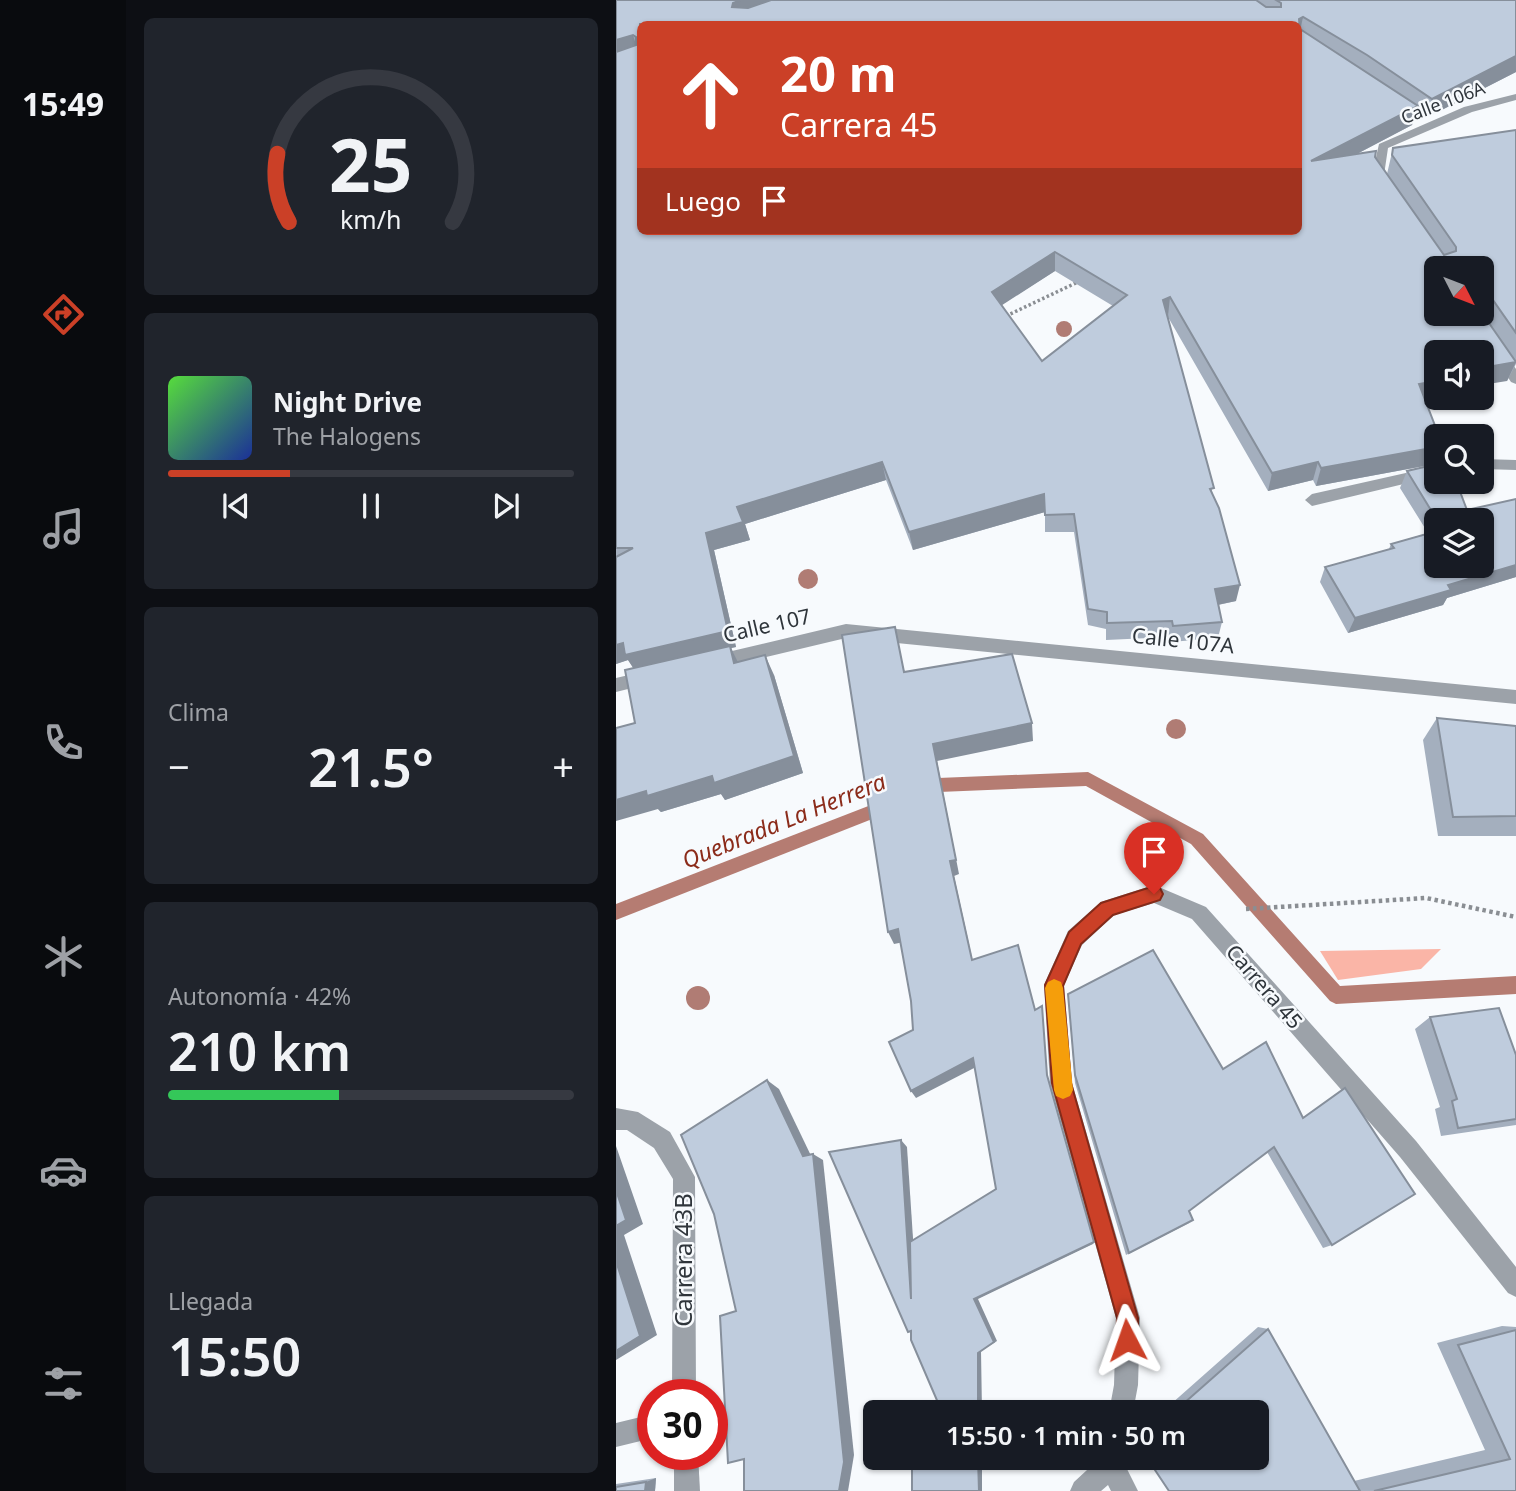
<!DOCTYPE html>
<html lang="es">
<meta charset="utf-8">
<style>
:root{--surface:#171b24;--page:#20242c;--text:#f1f3f6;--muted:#9ea1a6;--line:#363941;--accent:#cb4027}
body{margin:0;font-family:"Noto Sans",sans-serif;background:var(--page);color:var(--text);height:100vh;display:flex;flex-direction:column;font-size:26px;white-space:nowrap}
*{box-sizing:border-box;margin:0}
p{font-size:23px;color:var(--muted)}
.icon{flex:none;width:38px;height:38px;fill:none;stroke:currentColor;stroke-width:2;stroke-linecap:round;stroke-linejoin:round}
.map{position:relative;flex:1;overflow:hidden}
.side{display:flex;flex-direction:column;gap:18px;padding:18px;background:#0d0f14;width:490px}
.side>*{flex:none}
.banner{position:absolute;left:21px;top:21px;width:665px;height:214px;border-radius:10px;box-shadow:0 2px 5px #0004;background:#cb4027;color:#fff;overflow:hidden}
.needle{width:46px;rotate:132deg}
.controls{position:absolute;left:808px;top:256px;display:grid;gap:14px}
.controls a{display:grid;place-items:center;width:70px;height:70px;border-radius:10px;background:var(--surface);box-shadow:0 2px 5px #0004;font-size:35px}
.speed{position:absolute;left:21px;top:1379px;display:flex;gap:14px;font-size:35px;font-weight:700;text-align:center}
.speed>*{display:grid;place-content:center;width:91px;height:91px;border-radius:50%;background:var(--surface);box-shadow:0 2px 5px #0004;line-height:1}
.speed .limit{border:10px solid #d22;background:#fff;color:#111}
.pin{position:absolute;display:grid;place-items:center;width:60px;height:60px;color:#fff;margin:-72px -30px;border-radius:50% 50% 50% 0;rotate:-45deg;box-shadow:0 0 7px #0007}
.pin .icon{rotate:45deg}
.me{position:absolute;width:77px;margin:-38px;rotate:356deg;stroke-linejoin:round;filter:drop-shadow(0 0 5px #0008)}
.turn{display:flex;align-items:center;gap:24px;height:147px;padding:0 28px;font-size:32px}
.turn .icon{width:91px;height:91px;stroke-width:2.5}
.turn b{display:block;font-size:49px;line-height:60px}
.then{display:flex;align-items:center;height:66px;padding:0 28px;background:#0003;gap:14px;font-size:26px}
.big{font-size:52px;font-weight:600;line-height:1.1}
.side .tile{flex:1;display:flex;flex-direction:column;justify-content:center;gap:10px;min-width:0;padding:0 24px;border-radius:10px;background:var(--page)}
.side .dial{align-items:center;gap:0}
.dial svg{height:182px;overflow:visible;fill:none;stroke:var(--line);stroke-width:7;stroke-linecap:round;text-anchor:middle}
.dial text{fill:var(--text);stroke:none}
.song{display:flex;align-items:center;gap:21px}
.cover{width:84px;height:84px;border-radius:10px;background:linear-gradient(135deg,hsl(110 70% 55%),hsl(230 70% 35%))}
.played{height:7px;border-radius:4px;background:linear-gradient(90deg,var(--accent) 30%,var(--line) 30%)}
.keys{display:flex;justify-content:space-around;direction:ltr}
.heat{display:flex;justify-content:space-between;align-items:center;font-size:38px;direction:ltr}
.charge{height:10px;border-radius:5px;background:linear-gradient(90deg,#34c759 42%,var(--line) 0)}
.trip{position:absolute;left:247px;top:1400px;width:406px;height:70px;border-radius:10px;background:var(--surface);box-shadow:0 2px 5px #0004;font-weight:600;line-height:70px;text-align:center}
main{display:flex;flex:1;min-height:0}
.tabs{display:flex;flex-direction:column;width:126px;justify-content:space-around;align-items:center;background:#090b0e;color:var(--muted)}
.tabs .icon{width:49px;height:49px}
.tabs .on{color:var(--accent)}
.tabs b{font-size:32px;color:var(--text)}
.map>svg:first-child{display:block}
</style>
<main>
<nav class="tabs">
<b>15:49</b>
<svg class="icon on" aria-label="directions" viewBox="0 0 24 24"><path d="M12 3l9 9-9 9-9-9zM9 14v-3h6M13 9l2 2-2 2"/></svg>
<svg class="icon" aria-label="music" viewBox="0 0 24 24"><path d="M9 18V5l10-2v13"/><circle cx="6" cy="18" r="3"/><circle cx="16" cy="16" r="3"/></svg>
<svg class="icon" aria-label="phone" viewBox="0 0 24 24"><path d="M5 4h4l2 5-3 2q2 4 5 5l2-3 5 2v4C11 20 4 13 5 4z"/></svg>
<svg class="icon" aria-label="climate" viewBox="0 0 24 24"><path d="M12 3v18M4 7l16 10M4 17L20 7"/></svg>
<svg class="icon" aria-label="car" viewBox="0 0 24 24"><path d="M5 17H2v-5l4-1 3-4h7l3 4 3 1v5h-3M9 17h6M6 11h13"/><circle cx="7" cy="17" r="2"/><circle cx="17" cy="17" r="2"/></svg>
<svg class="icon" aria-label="filters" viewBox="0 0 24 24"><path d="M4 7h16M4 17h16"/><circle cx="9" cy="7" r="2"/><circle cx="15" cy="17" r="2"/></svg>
</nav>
<section class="side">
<div class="tile dial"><svg viewBox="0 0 100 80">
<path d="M14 69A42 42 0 1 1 86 69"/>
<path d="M14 69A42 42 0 0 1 9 39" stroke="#cb4027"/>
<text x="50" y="56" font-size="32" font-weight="700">25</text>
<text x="50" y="72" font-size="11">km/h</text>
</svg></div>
<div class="tile">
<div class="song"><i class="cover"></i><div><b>Night Drive</b><p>The Halogens</p></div></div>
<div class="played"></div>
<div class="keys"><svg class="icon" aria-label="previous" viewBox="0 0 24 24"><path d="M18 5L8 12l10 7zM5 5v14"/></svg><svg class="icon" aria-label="pause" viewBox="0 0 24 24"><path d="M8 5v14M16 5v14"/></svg><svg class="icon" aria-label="next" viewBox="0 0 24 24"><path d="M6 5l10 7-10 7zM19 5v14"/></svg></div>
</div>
<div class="tile"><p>Clima</p>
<div class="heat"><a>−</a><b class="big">21.5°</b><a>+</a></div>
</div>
<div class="tile"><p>Autonomía · 42%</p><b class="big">210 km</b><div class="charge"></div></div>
<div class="tile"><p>Llegada</p><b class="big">15:50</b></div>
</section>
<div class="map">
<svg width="900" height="1491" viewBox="0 0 900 1491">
<rect width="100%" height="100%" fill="#f7fafd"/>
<!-- forest -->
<polygon fill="#fab5a7" points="825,949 805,969 722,980 704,951"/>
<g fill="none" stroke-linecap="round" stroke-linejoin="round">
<!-- stream -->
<g fill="#b57c72" fill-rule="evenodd">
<polygon points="472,772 587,834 724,986 900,976 900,994 720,1004 714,1001 575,844 470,786 323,792 307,798 301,796 299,791 301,786 322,778"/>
<polygon points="273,798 279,800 281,805 279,810 0,920 0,904"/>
</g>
<!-- path-far1 -->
<polyline stroke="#8a8e93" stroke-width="3.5" stroke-dasharray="2.5 2.5" stroke-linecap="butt" points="390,316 464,281"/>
<!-- path -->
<polyline stroke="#8a8e93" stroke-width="4.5" stroke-dasharray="3.5 3.5" stroke-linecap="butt" points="630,909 810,898 900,917"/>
<!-- minor -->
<g fill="#9ca2a9" fill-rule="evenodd">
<polygon points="900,94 900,100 856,112 772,148 768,175 774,184 772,186 764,186 756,175 763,144 848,107"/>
<polygon points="849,313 862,313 900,369 900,384 895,382"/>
<polygon points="866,459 900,460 900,470 866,469"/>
<polygon points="821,466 821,476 696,506 689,500 696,494"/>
<polygon points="230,624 900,690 900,704 230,638 99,669 93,667 91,662 93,657 99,655"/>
<polygon points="34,670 40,672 42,677 40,682 0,692 0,678"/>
<polygon points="538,885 590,907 800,1141 900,1267 900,1297 892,1293 784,1157 576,919 538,903 498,915 466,945 448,985 456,1083 524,1318 522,1385 517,1412 493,1412 498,1385 500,1318 434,1083 428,985 452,931 485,902"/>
<polygon points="0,1108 22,1112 54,1132 79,1177 80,1395 56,1395 57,1179 38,1148 11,1130 0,1130"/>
<polygon points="37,1414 37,1438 0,1447 0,1423"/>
<polygon points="58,1454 82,1454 84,1491 58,1491"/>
<polygon points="484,1458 508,1458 508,1463 522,1491 495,1491 492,1485 485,1491 454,1491 458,1482"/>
</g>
</g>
<!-- trees -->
<g fill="#b07c74">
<circle cx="448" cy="329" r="8"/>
<circle cx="192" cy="579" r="10"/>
<circle cx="560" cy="729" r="10"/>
<circle cx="82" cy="998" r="12"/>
</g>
<!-- wall -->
<g fill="#a4afbe" fill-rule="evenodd">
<path d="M0,0h900v72l-90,46 -10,-7 -4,14 -55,29 18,3 12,17 6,-26 123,-18v234l-9,17 -70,-29v41l-2,6 -10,1 10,64 -119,22 -3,-6 -45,11 -100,-174 45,178 23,106 -18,4 4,17 -4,16 -47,4 -1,-5 -64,3v-11l-18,-4 -14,-93h-29v-20l-132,38 -27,-70 -141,44 5,16 -36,10 22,97 -5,1 7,14 36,13 29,98 -78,27 -4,-6 -60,18 -3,-3 -23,-86 -1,-55 -6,-8 -12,4zM866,268v45h-45zM439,271l58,35 -71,55 -41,-56z"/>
<path d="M791,471l60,39 49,-11v78l-69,21 -4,7 -95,28 -28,-51 5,-15 64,-18 2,-5 37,-11 -28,-45zM821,520l45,45h-45z"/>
<polygon points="821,718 900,726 900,836 822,836 807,740"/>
<polygon points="452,994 607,1069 650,1042 716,1245 707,1248 651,1152 573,1211 573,1223 510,1255 459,1083"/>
<polygon points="814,1017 900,1055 900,1125 825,1136 819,1109 824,1107 799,1029"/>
<polygon points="886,1326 900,1327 900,1491 553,1491 640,1412 546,1412 642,1327 652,1329 738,1481 869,1450 821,1343"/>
<polygon points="40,1478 39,1491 0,1491 0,1484"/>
</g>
<!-- shaded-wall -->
<g fill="#868f9b">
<polygon points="125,0 182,0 122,22 116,7 117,3"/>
<polygon points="687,17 683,36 683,19"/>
<polygon points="17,35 23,54 0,61 0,40"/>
<polygon points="900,56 900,72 810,118 816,99"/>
<polygon points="802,106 796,125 691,180 695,161"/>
<polygon points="439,252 439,271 377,311 376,292"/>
<polygon points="554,297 552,316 547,300"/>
<polygon points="900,362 891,381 866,385 866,368"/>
<polygon points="821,381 821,393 819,399 796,402 803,384"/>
<polygon points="821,447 821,460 819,464 700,486 705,468"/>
<polygon points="266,462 270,480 129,524 134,540 98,550 120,647 115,648 124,666 19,671 12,660 0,664 0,645 7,643 90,533 121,507"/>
<polygon points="702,462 697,480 652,491 656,473"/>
<polygon points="428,494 429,512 297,550 293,532"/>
<polygon points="900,565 900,577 831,598 827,605 732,633 739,618 832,585"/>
<polygon points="624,585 620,601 596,606 599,589"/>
<polygon points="149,655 158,675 187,773 109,800 105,794 45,812 42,809 0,821 0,800 30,791"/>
<polygon points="416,723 417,741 321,761 343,874 338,876 359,971 334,861 317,744"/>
<polygon points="282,929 288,942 278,944 272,932"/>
<polygon points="357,1058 360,1067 300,1098 295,1091"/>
<polygon points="151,1080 163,1089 198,1162 187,1156"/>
<polygon points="285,1140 291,1147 301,1299 295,1299"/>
<polygon points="0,1146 27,1224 8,1235 41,1335 0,1360"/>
<polygon points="197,1154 207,1160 238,1455 232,1491 223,1491"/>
<polygon points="478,1242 477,1244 362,1299 381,1341 365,1351 366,1412 362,1412 362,1353 358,1299"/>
<polygon points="362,1458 366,1458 366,1491 363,1491"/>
<polygon points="40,1478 39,1491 29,1491 30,1482"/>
</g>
<!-- building -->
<g fill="#bfccdd" stroke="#868f9b" stroke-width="2" fill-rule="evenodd">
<path d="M0,0h125l-8,3 -1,4 16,1 23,-8h485l10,7h15v-4l-5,-3h240v56l-84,43 -65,-44 -64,-38 -4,2 1,10 118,77 -107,55 65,-10 -1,6 69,98 12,-4v-4l-64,-92 1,-7 123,-18v203l-28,-40 -6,-1v-24h-45v45h45l34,49 -34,6v-16h-45v29l-18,3 20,52h-2v11l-116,21 -3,-6 -46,11 -102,-176 -7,3 51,188 -4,1 9,19 21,77 -25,4 7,33 -49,4 -1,-5 -65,2v-11l-19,-3 -14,-95 -29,1 -1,-21 -135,38 -27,-70 -145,45 6,15 -37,11 22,98 -103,24 -2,-12 -7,2v-88l17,-9h-17v-496l20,-7v-8l-3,-2 -17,5zM24,24h658v207h-658zM439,252l72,43 -85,66 -50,-69z"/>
<polygon points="821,464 821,481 840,481 851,510 900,499 900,565 832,585 835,590 739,618 709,567 778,548 775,544 821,531 821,565 866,565 866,520 821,520 791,471"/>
<polygon points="279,627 288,672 396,654 416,723 317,744 340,860 334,861 356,960 402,945 419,1010 426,1006 431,1075 478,1242 358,1299 378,1342 362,1353 362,1412 326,1412 295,1340 295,1331 292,1332 213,1152 285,1140 295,1299 294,1242 380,1189 357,1058 295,1091 273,1042 297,1030 295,1001 282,929 272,932 226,635"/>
<polygon points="114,646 118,663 149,655 178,756 98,783 96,776 31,796 30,791 0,800 0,728 19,723 9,670"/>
<polygon points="821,718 900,726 900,816 837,817"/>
<polygon points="537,950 607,1069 650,1042 687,1118 729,1088 799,1194 716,1245 658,1147 573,1211 577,1220 513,1253 459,1075 452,994"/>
<polygon points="883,1008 900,1055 900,1119 842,1128 836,1101 841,1099 814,1017"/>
<polygon points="151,1080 187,1156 197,1154 228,1462 223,1491 128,1491 128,1459 112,1463 104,1316 120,1311 98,1214 65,1135"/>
<polygon points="0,1190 10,1220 0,1226"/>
<polygon points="0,1261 24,1336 0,1351"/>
<polygon points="652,1329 744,1491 553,1491 531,1458 640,1458 640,1412 558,1412"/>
<polygon points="900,1330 900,1491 758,1491 894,1459 842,1345"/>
<polygon points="296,1458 362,1458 363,1491 296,1491"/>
<polygon points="30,1482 29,1491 0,1491 0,1487"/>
</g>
<!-- route -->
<polygon fill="#cb4027" stroke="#842a19" stroke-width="2" points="538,886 544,888 547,894 544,900 497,915 465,944 447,986 455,1083 522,1318 522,1340 519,1348 511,1351 503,1348 500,1340 501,1318 436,1083 429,985 453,932 485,903"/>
<!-- slow -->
<polygon fill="#f59e0b" points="438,979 445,982 447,988 457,1090 454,1096 447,1099 440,1096 438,1090 429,988 432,982"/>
<g text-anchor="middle" stroke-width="5" stroke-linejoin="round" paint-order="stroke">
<!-- far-street labels -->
<g font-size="18" fill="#2f353b" stroke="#f7fafd">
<text transform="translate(827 103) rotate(-21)" y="6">Calle 106A</text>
</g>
<!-- street labels -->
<g font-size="21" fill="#2f353b" stroke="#f7fafd">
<text transform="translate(151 626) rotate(-13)" y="7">Calle 107</text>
<text transform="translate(567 641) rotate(6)" y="7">Calle 107A</text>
<text transform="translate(648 987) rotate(49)" y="7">Carrera 45</text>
</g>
<!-- water labels -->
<g font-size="23" font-style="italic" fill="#8b2b1a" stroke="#f7fafd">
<text transform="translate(168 821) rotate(-22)" y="8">Quebrada La Herrera</text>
</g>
<!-- near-street labels -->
<g font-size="24" fill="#2f353b" stroke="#f7fafd">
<text transform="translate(68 1260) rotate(-90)" y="8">Carrera 43B</text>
</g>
</g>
</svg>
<div class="controls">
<a><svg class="needle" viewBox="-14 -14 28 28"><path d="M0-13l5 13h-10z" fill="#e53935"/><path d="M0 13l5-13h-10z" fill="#9ea1a6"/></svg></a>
<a><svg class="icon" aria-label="sound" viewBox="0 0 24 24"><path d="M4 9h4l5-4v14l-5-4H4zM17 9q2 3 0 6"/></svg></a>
<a><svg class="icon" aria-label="search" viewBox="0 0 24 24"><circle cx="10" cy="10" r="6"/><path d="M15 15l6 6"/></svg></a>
<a><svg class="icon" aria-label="layers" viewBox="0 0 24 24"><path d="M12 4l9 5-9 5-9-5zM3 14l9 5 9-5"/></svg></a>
</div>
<div class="speed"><div class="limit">30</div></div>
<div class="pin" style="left:538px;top:894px;background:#d93025"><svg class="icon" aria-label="arrive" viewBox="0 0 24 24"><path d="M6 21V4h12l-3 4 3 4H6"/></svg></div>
<svg class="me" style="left:511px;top:1340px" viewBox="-20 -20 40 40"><path d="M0-17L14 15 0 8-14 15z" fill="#cb4027" stroke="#fff" stroke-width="4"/></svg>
<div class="trip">15:50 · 1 min · 50 m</div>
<div class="banner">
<div class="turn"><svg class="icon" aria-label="ahead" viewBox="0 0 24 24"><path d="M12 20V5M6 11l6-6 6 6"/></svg><div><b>20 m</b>Carrera 45</div></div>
<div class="then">Luego<svg class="icon" aria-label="arrive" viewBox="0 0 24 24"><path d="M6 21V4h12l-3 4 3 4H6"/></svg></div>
</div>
</div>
</main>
